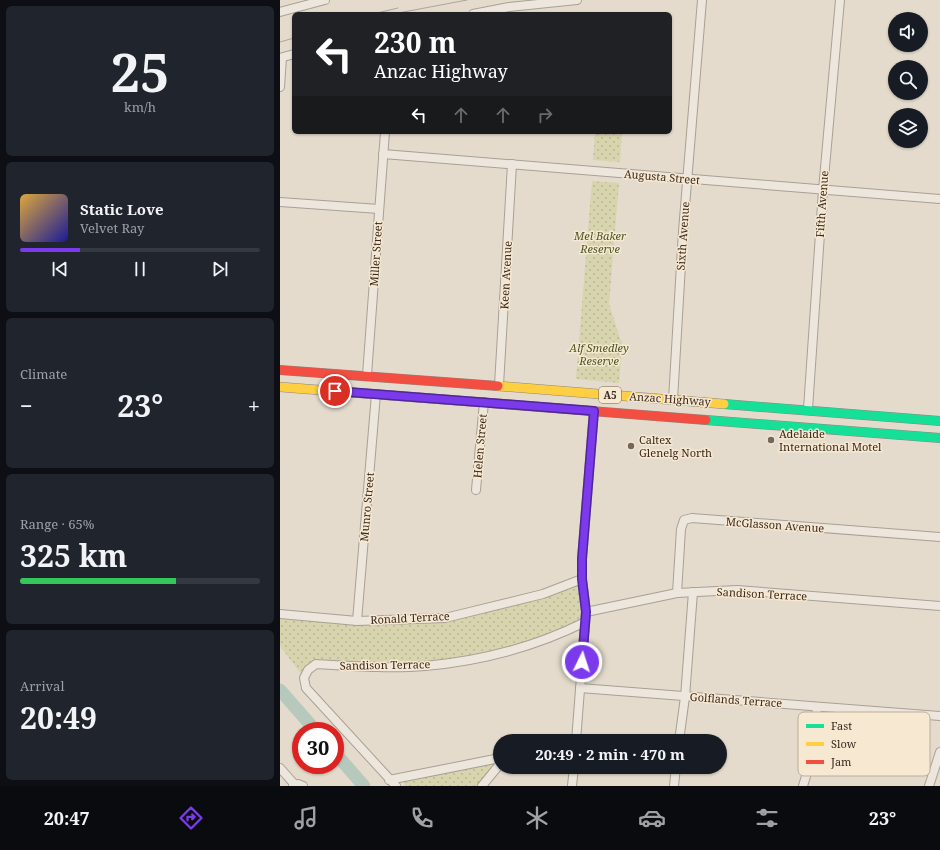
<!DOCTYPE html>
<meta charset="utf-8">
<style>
:root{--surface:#171b24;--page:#20242c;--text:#f1f3f6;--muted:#9ea1a6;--line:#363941;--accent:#7c3aed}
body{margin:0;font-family:"Noto Serif",serif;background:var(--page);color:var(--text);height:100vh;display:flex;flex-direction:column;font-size:15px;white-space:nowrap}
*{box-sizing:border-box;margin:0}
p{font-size:13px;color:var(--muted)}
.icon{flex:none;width:22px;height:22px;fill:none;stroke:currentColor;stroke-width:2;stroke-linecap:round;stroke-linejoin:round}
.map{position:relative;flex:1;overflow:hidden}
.drawer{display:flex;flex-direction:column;gap:6px;padding:6px;background:#0d0f14;width:280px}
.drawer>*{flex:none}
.banner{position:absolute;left:12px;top:12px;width:380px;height:122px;border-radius:6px;box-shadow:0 1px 3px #0004;background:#202124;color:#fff;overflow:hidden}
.controls{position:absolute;left:608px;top:12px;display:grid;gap:8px}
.controls a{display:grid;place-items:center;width:40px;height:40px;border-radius:50%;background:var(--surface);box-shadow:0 1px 3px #0004;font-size:20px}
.speed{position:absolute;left:12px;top:722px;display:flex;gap:8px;font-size:20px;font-weight:700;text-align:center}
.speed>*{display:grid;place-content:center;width:52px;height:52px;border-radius:50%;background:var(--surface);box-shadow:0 1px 3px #0004;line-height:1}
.speed .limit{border:6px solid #d22;background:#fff;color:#111}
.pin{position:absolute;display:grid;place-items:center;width:34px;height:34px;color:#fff;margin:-17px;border:2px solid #fff;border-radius:50%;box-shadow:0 1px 4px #0007}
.me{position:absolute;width:44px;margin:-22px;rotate:4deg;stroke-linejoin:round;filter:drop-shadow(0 0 3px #0008)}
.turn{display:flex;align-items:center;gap:14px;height:84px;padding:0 16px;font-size:18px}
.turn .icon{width:52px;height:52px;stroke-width:2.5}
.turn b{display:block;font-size:28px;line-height:34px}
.lanes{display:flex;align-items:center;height:38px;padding:0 16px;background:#0003;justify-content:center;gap:20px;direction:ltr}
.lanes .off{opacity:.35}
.big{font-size:30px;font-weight:700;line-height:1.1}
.drawer .widget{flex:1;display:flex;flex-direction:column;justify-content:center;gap:6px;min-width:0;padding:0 14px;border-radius:6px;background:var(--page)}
.drawer .dial{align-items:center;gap:0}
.dial b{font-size:52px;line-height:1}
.song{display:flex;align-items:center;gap:12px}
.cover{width:48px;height:48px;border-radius:6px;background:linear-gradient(135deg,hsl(40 70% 55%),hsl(240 70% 35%))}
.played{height:4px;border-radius:2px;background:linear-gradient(90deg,var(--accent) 25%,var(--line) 25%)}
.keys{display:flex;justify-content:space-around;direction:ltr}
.heat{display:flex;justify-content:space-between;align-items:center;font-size:22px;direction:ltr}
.charge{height:6px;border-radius:3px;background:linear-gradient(90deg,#34c759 65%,var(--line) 0)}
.trip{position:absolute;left:213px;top:734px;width:234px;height:40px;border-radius:20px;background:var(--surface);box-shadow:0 1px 3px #0004;font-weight:700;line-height:40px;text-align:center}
.tab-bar{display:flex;height:64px;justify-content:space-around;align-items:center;background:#090b0e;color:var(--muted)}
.tab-bar .icon{width:28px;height:28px}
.tab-bar .on{color:var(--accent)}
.tab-bar b{font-size:18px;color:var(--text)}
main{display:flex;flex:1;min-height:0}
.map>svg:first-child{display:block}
</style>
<main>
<section class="drawer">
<div class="widget dial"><b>25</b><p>km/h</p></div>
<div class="widget">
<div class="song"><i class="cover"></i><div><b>Static Love</b><p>Velvet Ray</p></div></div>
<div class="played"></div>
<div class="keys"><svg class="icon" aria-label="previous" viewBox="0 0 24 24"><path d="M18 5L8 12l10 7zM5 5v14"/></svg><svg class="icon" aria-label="pause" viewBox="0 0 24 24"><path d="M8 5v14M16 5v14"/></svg><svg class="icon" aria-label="next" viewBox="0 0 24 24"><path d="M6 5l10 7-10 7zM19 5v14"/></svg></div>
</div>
<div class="widget"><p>Climate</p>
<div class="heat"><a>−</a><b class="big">23°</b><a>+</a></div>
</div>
<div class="widget"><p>Range · 65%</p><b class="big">325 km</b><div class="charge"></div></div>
<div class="widget"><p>Arrival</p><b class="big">20:49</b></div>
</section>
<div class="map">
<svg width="660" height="786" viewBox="0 0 660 786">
<defs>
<pattern id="park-dots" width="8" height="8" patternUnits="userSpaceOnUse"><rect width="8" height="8" fill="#d7d4ae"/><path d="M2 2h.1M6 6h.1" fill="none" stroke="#b9b695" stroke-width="1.8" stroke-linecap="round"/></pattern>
</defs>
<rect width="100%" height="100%" fill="#e4dbcc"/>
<!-- park -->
<g fill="url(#park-dots)">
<polygon points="315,132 342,132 340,162 313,160"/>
<polygon points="312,181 339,183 329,304 342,344 339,383 296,379"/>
<polygon points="302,579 305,622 221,654 145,666 36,664 24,678 0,646 0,614 77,621 165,618"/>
<polygon points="213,764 214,768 198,786 125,786 124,783 125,780"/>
</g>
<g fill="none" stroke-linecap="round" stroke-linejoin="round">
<!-- river -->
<g stroke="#b7c9bd" stroke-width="13">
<polyline points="0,690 36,731"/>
<polyline points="55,753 84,786"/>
</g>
<!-- street casing -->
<g stroke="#a9a095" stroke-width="10">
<g id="street">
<polyline points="0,12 45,0"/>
<polyline points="193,14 229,7 297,0"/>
<polyline points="0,58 14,54"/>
<polyline points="0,87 2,58"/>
<polyline points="103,154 660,199"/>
<polyline points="0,202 99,209"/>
<polyline points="87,375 105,132"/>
<polyline points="219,385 232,164"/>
<polyline points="393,400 403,231 422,0"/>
<polyline points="528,409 543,190 560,0"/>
<polyline points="196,490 204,402"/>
<polyline points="397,593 401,529 404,520 412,518 660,537"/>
<polyline points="306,612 397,593 457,590 660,606"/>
<polyline points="0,614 77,621 165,618 263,594 302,579"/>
<polyline points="77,621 96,394"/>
<polyline points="300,688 660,716"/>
<polyline points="296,741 306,612 302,579 302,559 314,411"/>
<polyline points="399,741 405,697 413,592"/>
<polyline points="0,768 15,785"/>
<polyline points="109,780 220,758"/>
<polyline points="13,786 18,784 23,786"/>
<path d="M116,786l-90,-98 -2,-10 4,-8 8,-6c35,2 74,5 109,2 56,-5 110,-19 160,-44"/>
<polyline points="202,786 220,764"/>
<polyline points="292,786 294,767"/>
<polyline points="394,786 396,767"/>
<polyline points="523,786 532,757 537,707"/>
<polyline points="649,786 660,752"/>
</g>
</g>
<!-- fast casing -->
<g stroke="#8f867c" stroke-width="10">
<g id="fast">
<polyline points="444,404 660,421"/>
<polyline points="426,420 660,438"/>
</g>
</g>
<!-- slow casing -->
<g stroke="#8f867c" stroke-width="10">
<g id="slow">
<polyline points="218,386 444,404"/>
<polyline points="0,387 197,402"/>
</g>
</g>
<!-- jam casing -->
<g stroke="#8f867c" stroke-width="10">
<g id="jam">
<polyline points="0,370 218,386"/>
<polyline points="197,402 426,420"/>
</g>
</g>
<!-- street -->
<use href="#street" stroke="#ece6dd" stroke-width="8"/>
<!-- fast -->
<use href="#fast" stroke="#16e098" stroke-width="9"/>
<!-- slow -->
<use href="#slow" stroke="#ffcf43" stroke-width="9"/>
<!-- jam -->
<use href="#jam" stroke="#f24e42" stroke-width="9"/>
<!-- tram -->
<g stroke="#aca59e" stroke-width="1">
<polyline points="93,14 118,8"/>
<polyline points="113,14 187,0"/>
<polyline points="0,42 14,38"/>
</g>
</g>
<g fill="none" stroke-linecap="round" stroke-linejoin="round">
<!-- route casing -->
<g stroke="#51269a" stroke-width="10">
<polyline id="route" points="55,391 314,411 302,559 302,579 306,612 302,662"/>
</g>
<!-- route -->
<use href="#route" stroke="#7c3aed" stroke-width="7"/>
</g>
<!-- markers -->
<g fill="#75675a" stroke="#f6e8d1" stroke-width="1.5">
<circle cx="491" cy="440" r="4"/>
<circle cx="351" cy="446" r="4"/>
</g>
<g text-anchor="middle" stroke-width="3" stroke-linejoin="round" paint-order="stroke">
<!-- shield labels -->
<rect fill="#f6e8d1" stroke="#726253" stroke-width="1" x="319" y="387" width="22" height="16" rx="3"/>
<g font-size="10" font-weight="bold" fill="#39281d">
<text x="330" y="399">A5</text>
</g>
<!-- street labels -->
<g font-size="11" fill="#39281d" stroke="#f6e8d1">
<text transform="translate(382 177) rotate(5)" y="4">Augusta Street</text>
<text transform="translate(542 204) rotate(-86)" y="4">Fifth Avenue</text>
<text transform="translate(403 236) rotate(-86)" y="4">Sixth Avenue</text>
<text transform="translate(96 254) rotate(-86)" y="4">Miller Street</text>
<text transform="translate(226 275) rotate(-87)" y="4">Keen Avenue</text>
<text transform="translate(390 399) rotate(4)" y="4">Anzac Highway</text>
<text transform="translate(200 446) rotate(-85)" y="4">Helen Street</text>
<text transform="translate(87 507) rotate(-85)" y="4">Munro Street</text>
<text transform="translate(495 525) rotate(4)" y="4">McGlasson Avenue</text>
<text transform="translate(482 594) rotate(3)" y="4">Sandison Terrace</text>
<text transform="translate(130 618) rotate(-3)" y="4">Ronald Terrace</text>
<text transform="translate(105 665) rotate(-1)" y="4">Sandison Terrace</text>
<text transform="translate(456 700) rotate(4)" y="4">Golflands Terrace</text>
</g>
<!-- park labels -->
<g font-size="11" font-style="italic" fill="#4d5623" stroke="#f6e8d1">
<text x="320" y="240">Mel Baker<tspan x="320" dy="13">Reserve</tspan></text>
<text x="319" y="352">Alf Smedley<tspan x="319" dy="13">Reserve</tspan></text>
</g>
<!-- poi labels -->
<g font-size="11" fill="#39281d" stroke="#f6e8d1" text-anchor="start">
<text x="499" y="438">Adelaide<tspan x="499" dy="13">International Motel</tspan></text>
<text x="359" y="444">Caltex<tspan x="359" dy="13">Glenelg North</tspan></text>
</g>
</g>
<!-- legend -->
<rect x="518" y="712" width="132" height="64" rx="6" fill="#f6e8d1" stroke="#bdae9b" stroke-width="1"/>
<rect x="526" y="724" width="18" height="4" fill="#16e098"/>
<rect x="526" y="742" width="18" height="4" fill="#ffcf43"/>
<rect x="526" y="760" width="18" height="4" fill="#f24e42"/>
<g font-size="11" fill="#39281d">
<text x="551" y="730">Fast</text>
<text x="551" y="748">Slow</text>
<text x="551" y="766">Jam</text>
</g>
</svg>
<div class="controls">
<a><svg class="icon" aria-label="sound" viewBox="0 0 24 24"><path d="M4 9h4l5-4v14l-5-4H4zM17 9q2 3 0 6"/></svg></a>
<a><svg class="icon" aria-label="search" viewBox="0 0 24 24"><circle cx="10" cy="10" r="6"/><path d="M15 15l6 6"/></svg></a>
<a><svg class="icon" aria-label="layers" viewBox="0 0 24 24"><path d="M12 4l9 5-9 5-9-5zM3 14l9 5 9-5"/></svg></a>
</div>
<div class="speed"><div class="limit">30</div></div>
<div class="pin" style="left:55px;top:391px;background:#d93025"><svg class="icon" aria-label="arrive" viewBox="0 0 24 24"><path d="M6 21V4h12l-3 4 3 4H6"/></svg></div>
<svg class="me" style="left:302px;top:662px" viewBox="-20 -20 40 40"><circle r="17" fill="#7c3aed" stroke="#fff" stroke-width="3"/><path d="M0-11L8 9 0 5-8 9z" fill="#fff"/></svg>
<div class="trip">20:49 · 2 min · 470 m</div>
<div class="banner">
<div class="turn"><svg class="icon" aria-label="left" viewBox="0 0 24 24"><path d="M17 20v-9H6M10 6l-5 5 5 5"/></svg><div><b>230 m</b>Anzac Highway</div></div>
<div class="lanes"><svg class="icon" aria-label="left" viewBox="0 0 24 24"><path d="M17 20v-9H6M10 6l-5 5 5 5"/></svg><svg class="icon off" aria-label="ahead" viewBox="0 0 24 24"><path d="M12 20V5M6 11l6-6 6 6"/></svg><svg class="icon off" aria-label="ahead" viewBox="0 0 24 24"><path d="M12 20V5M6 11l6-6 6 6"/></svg><svg class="icon off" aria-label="right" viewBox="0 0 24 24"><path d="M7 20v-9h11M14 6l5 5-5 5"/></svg></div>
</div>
</div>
</main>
<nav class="tab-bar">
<b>20:47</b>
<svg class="icon on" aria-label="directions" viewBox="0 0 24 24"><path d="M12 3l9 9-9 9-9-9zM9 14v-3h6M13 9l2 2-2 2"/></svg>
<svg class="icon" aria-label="music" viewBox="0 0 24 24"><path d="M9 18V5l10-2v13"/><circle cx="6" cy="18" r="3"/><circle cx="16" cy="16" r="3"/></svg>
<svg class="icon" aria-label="phone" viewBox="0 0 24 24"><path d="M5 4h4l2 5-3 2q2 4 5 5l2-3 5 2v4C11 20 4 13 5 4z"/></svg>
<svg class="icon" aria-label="climate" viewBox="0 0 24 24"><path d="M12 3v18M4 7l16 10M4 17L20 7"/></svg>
<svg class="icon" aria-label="car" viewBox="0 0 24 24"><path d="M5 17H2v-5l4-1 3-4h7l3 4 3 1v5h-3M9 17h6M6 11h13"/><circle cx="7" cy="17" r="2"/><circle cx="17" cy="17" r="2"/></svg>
<svg class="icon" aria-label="filters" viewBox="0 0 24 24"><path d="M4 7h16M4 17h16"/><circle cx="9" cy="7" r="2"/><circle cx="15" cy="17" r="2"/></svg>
<b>23°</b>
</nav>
